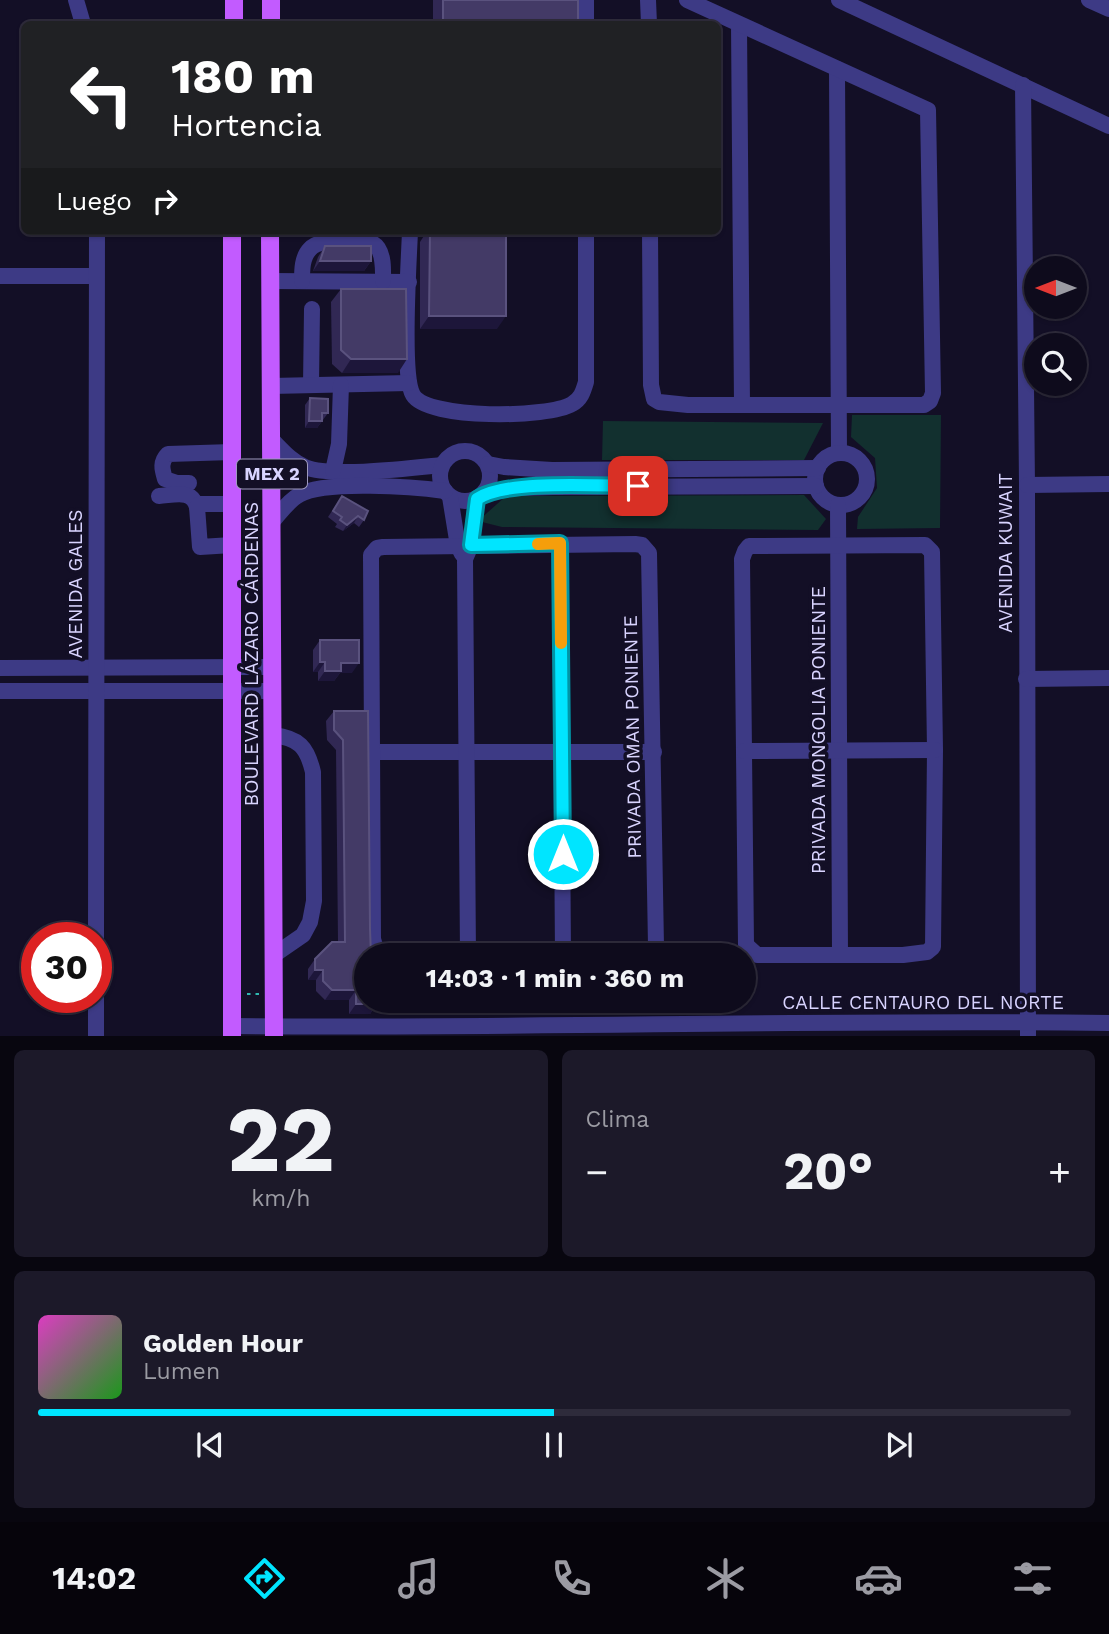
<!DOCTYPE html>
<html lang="es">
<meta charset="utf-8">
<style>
:root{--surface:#0e0b1c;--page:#1c1929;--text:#f1f3f6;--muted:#9b9ba3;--line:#2e2b3b;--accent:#00e5ff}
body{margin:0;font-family:"Work Sans",sans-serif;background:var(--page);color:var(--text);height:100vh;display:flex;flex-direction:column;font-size:26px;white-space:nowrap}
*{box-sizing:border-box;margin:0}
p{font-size:23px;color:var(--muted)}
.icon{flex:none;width:38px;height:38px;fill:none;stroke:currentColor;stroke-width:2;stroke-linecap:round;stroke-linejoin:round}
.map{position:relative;height:1036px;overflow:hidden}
.details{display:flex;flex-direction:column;gap:14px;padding:14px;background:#08060f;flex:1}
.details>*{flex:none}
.hud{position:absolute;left:21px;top:21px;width:700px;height:214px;border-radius:10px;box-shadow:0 2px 5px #0004,0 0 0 2px var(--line);background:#202124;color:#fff;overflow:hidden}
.needle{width:46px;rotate:270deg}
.buttons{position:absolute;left:1024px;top:256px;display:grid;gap:14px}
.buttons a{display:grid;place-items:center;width:63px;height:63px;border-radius:50%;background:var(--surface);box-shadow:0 2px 5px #0004,0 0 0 2px var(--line);font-size:35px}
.speed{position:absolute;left:21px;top:922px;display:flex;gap:14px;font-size:35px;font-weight:700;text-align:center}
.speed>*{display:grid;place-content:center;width:91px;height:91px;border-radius:50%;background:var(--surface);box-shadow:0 2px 5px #0004,0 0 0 2px var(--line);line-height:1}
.speed .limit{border:10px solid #d22;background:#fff;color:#111}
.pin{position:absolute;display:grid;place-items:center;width:60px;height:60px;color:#fff;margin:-30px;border-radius:14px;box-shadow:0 4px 10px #0006}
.me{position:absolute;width:77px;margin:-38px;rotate:0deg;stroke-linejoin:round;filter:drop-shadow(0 0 5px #0008)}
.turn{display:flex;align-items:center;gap:24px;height:147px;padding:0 35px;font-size:32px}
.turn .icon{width:91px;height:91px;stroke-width:2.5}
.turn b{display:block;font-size:49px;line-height:60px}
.then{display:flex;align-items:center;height:66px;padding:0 35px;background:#0003;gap:14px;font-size:26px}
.big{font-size:52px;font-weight:700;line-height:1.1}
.details .card{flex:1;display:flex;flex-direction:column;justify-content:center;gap:10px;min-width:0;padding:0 24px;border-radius:10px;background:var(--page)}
.details .dial{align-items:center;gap:0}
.dial b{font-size:91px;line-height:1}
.song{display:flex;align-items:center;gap:21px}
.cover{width:84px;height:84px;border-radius:10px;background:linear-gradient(135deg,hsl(310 70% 55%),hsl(120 70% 35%))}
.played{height:7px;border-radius:4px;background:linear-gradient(90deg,var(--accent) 50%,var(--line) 50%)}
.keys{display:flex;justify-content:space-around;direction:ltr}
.heat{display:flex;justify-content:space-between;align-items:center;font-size:38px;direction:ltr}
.details .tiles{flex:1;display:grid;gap:14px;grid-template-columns:1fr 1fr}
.card:last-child{grid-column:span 2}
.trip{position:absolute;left:354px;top:943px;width:402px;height:70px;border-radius:35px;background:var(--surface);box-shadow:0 2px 5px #0004,0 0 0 2px var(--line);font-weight:700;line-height:70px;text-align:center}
.menu{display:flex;height:112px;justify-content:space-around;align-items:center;background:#06040b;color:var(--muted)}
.menu .icon{width:49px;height:49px}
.menu .on{color:var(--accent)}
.menu b{font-size:32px;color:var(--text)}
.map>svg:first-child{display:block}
</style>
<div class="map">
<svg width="1109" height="1036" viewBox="0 0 1109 1036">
<rect width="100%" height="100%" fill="#130f26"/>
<!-- green -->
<g fill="#12302f">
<polygon points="852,415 941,415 940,528 857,529 858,517 877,488 875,458 851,437"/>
<polygon points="603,421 823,423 804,460 602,460"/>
<polygon points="804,495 826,519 818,530 502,527 478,521 506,496"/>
</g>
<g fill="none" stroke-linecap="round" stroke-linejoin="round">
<!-- path -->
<polyline stroke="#2fb8b0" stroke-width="2" stroke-dasharray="3.5 5" stroke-linecap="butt" points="247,994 259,994"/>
<!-- minor -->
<g stroke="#3d3a85" stroke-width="16">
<polyline points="76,0 83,24"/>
<polyline points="648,0 649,24"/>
<polyline points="839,0 1109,126"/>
<polyline points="1089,0 1109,9"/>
<polyline points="586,24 586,0"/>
<polyline points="739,25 742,405"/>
<polyline points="837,69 839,453"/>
<polyline points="1023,85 1027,485 1028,1036"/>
<path d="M410,231c-1,30 -9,144 3,164 15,25 136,23 159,9 9,-5 11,-12 14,-22v-151"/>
<polyline points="650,231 651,385 654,399 659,402 688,405 924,405 930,401 933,393 928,110 687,0"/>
<polyline points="0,276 96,276"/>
<polyline points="271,281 409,282"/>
<path d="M302,281c0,-11 0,-24 8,-32 11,-12 59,-15 68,-1 6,9 5,23 5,33"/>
<polyline points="311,385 312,309"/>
<polyline points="271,386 409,383"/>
<path d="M272,440c10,10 20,22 33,27 26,11 107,1 137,-2"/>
<circle cx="465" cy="476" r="25"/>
<circle cx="841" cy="479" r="26"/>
<polyline points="488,464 504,467 552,470 818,468"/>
<polyline points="333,471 339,444 341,385"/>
<path d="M189,483h-12l-12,-4c-3,-10 -5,-17 3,-25l64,-2"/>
<polyline points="1027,485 1109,484"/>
<polyline points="483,494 514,488 553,487 816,486"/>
<path d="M159,496c16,-1 33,-7 38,11"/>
<polyline points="450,497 458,546 462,554"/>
<polyline points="232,504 200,504 197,507 200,547 232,545"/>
<polyline points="838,505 840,955"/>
<path d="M272,522c8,-9 16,-21 27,-27 25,-15 116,-8 146,-4"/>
<polyline points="560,543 563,956"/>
<polygon points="925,545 932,552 935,750 933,947 927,952 903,955 757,955 746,945 742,559 745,551 749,546"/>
<polyline points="0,668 273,667"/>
<polyline points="1026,679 1109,678"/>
<polyline points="0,691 272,691"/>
<path d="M273,735c26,3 34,12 40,37l1,129 -4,21 -7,13 -29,20"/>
<polyline points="744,751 935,750"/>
<polyline points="371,752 654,752"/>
<polyline points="96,938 97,231"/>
<polyline points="378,956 373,939 371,555 377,548 383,547 635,544 642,545 649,553 656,946 654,950 636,956"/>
<polyline points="468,956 465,559 471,545 476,499"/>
<polyline points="96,998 96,1036"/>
<path d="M233,1026c292,3 584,-7 876,-3"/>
</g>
<!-- major -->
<g stroke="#c25bff" stroke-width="18">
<polyline points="271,0 271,24"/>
<polyline points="234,24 234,0"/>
<polyline points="232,231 232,1036"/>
<polyline points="270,231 274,1036"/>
</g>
</g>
<!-- wall -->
<g fill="#312854">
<rect x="433" y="0" width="145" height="24"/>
<polygon points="427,231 506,231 497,329 420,329 420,242"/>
<polygon points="325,246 371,261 364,271 313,271 318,257"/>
<polygon points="341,289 398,373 342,373 332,364 331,302"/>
<polygon points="310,398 328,413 317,428 305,428 305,405"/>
<polygon points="342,496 364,520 359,527 354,523 343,531 335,527 337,524 328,517"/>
<polygon points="320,640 352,673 340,673 334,681 318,681 318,672 313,672 313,650"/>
<polygon points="334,711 368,711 366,956 377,1004 370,1014 349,1014 349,1000 325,1000 316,991 316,980 308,980 308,969 315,959 338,942 336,750 327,740 326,721"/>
</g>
<!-- shaded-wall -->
<g fill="#1d163a">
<polygon points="320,261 371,261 364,271 313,271"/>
<polygon points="429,316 506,316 497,329 420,329"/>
<polygon points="351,359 407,359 398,373 342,373"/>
<polygon points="309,421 322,421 317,428 305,428"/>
<polygon points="358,516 354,523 343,531 347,525"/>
<polygon points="320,662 325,662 318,672 313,672"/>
<polygon points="341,663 359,663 352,673 340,673 334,681 318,681 325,671"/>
<polygon points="315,970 323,970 316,980 308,980"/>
<polygon points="332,990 356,990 349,1000 325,1000"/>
<polygon points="356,1004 377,1004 370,1014 349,1014"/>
</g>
<!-- building -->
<g fill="#433a66" stroke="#5a527e" stroke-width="2">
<rect x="443" y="0" width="135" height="24"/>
<polygon points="430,231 506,231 506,316 429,316"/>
<polygon points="325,246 371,246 371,261 320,261"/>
<polygon points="341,289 406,289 407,359 351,359 341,350"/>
<polygon points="310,398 328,399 328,413 322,413 322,421 309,421"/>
<polygon points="342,496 368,511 364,520 358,516 347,525 340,520 342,517 333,511"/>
<polygon points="320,640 359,640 359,663 341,663 341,671 325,671 325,662 320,662"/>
<polygon points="334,711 368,711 370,929 371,956 366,956 366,1001 377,1001 377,1004 356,1004 356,990 332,990 323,981 323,970 315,970 315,959 332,942 345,942 343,740 334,730"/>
</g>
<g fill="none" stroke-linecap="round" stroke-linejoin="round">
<!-- route casing -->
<g stroke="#0095a6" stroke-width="18">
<path id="route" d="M563,854l-3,-311 -89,2 6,-46c29,-20 123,-13 161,-13"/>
</g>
<!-- route -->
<use href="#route" stroke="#00e5ff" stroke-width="12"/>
<!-- slow -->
<polyline stroke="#f59e0b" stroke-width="12" points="538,544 560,543 561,643"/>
</g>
<g text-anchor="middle" stroke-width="7" stroke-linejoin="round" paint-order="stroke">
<!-- shield labels -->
<rect fill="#130f26" stroke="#9e99be" stroke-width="2" x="237" y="459.5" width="70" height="29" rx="5"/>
<g font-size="18" font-weight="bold" fill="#d9d4ff">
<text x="272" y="480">MEX 2</text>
</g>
<!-- street labels -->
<g font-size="19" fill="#d9d4ff" stroke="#130f26">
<text transform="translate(1005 553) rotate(-90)" y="7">AVENIDA KUWAIT</text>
<text transform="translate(75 584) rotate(-90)" y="7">AVENIDA GALES</text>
<text transform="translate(251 654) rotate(-90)" y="7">BOULEVARD LÁZARO CÁRDENAS</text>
<text transform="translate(818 730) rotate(-90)" y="7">PRIVADA MONGOLIA PONIENTE</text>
<text transform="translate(632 737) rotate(-91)" y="7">PRIVADA OMAN PONIENTE</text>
<text x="923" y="1009">CALLE CENTAURO DEL NORTE</text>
</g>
</g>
</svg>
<div class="buttons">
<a><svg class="needle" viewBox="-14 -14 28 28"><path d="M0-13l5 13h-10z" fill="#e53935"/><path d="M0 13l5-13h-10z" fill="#9b9ba3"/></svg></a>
<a><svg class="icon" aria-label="search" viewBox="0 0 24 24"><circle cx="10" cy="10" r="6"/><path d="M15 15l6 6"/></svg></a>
</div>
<div class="speed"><div class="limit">30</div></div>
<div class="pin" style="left:638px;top:486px;background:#d93025"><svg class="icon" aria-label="arrive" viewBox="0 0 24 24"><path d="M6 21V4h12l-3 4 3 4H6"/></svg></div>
<svg class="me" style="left:563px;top:854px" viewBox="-20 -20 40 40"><circle r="17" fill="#00e5ff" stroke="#fff" stroke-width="3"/><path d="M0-11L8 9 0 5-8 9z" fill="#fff"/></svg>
<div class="trip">14:03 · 1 min · 360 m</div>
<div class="hud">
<div class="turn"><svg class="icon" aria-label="left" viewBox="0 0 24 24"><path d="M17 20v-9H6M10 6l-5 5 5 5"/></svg><div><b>180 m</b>Hortencia</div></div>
<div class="then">Luego<svg class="icon" aria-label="right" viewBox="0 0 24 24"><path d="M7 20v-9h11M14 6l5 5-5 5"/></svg></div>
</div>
</div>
<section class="details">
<div class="tiles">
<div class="card dial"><b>22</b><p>km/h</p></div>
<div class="card"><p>Clima</p>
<div class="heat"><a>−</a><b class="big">20°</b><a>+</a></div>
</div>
<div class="card">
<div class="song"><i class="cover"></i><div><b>Golden Hour</b><p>Lumen</p></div></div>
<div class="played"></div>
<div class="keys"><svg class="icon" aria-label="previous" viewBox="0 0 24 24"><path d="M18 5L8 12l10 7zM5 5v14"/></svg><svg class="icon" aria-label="pause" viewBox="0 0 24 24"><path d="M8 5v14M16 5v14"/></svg><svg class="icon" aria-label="next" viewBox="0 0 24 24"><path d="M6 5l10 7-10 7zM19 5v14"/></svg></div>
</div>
</div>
</section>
<nav class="menu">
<b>14:02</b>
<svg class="icon on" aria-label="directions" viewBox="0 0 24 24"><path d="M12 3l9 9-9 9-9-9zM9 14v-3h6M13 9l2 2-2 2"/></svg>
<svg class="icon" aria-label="music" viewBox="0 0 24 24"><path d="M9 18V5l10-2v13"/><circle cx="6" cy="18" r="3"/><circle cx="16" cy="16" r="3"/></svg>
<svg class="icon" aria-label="phone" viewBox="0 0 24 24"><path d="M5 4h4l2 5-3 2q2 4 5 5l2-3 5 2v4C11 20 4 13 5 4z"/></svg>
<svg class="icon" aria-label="climate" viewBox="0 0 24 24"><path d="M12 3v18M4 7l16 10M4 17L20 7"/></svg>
<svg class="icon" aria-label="car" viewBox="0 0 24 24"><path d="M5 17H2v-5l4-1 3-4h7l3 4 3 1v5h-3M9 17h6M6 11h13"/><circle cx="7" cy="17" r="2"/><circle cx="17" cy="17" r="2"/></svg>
<svg class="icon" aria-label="filters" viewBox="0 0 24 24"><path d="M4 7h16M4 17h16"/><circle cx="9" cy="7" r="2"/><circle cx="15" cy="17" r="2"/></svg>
</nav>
